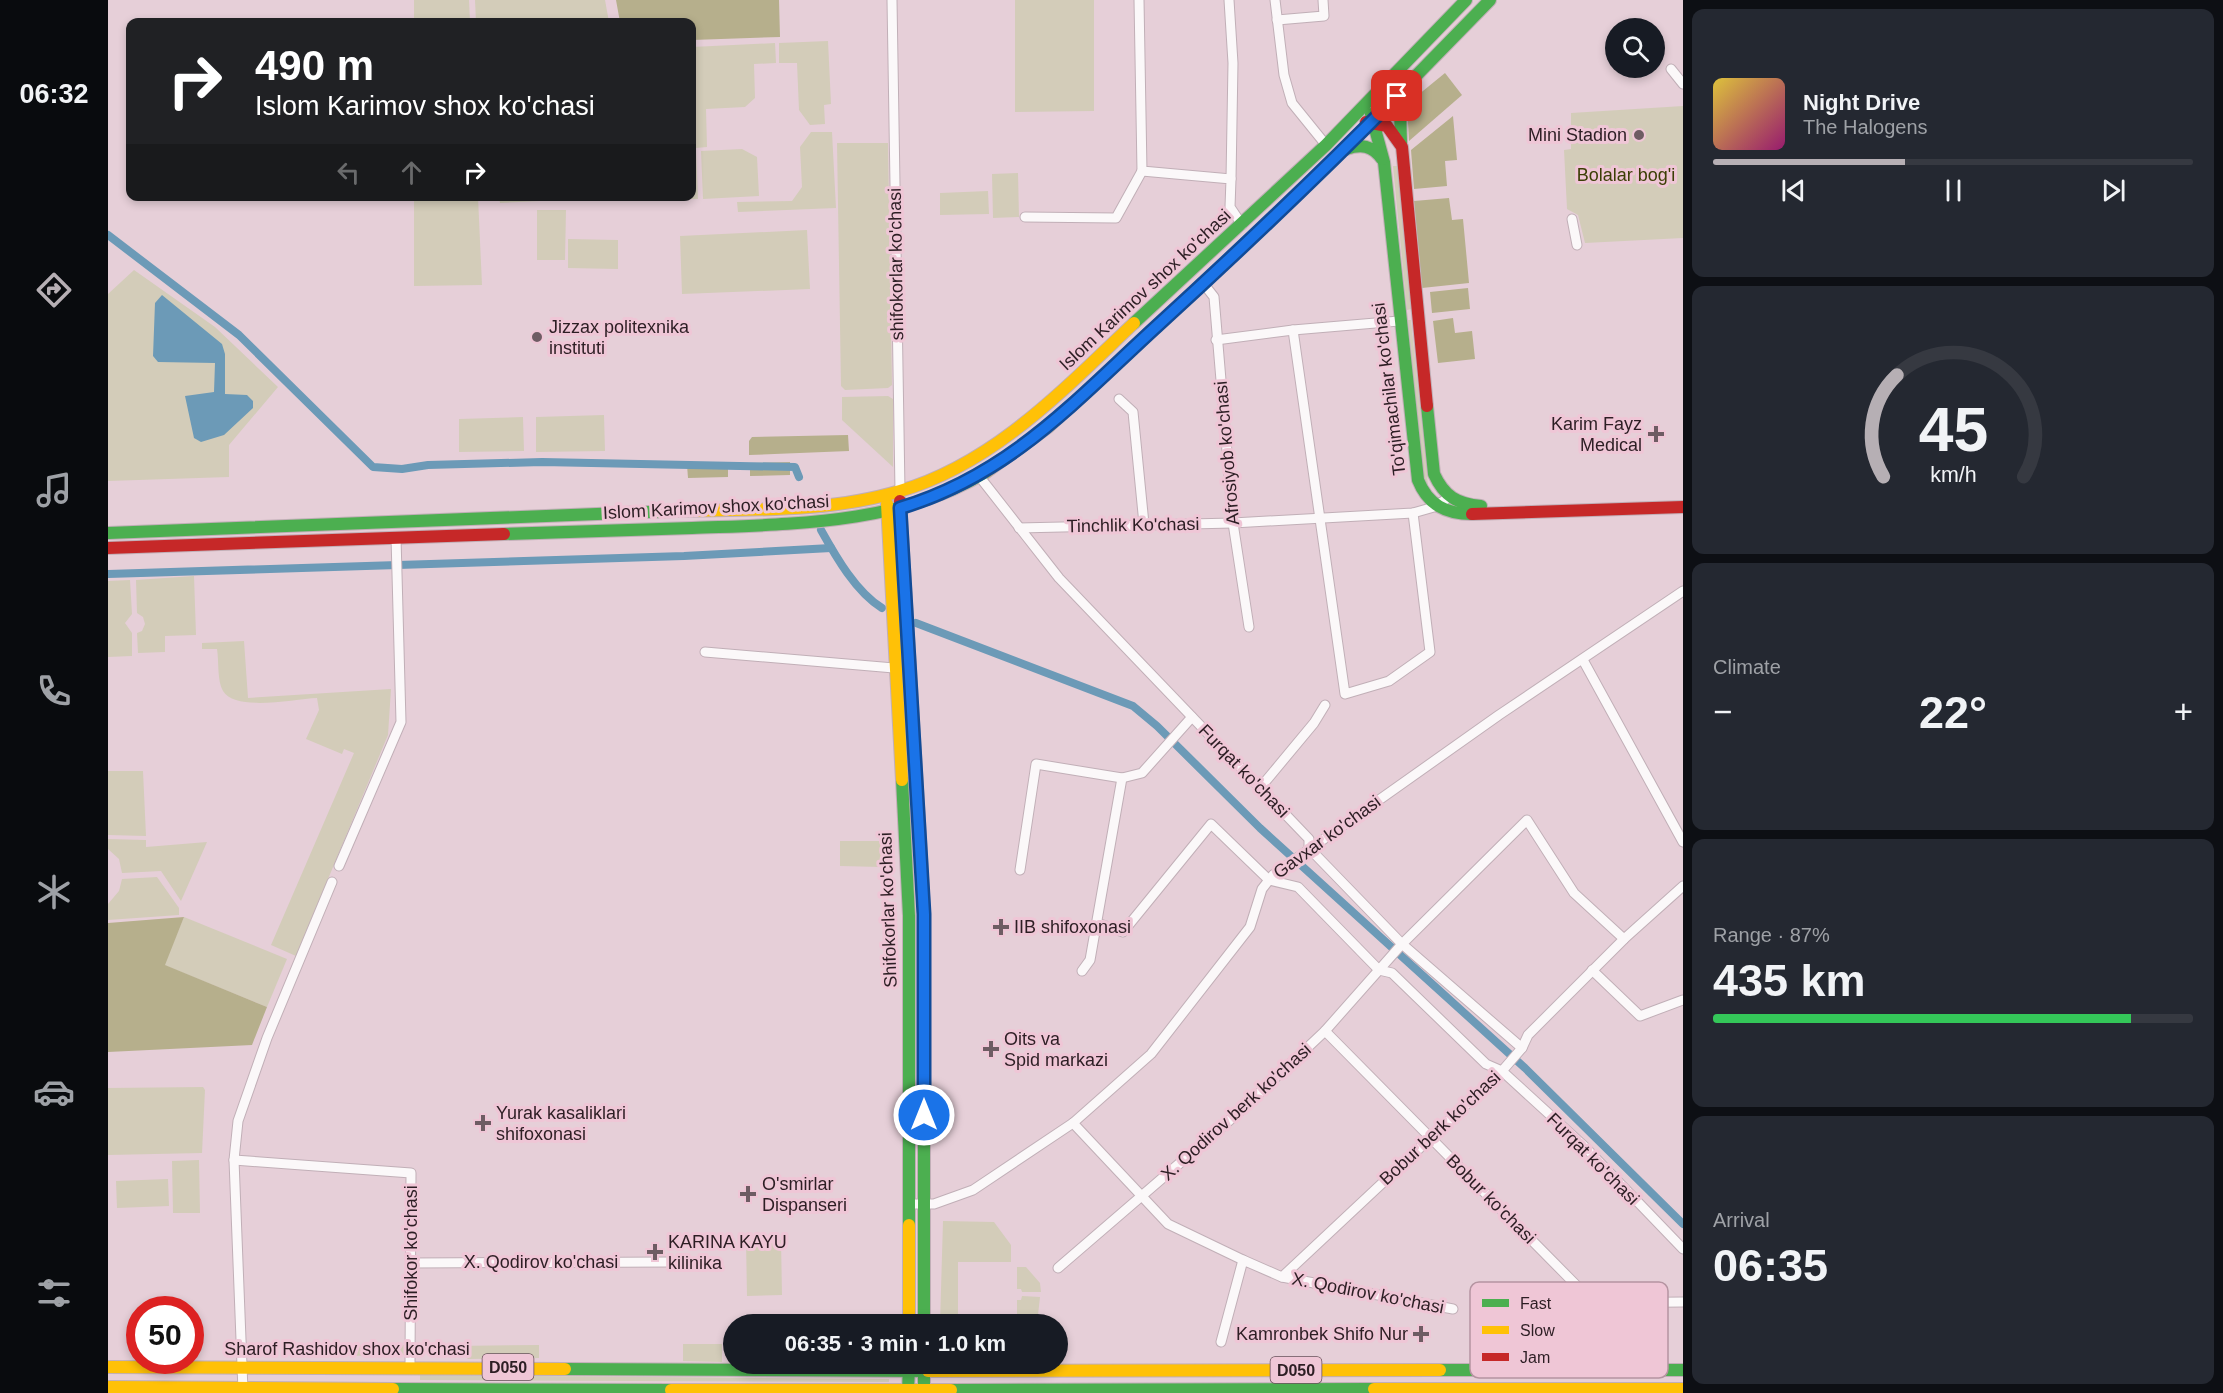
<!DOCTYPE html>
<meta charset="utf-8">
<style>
:root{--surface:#171b24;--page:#242831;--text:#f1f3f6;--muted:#9ea1a6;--line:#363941;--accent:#b6afb4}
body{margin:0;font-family:Arial,sans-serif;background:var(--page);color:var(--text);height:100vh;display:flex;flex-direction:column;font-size:22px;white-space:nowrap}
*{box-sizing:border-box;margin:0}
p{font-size:20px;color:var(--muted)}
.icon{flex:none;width:33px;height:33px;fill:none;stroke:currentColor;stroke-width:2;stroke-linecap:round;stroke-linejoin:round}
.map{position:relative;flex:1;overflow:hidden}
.panel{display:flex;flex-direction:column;gap:9px;padding:9px;background:#0d0f14;width:540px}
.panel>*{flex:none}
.hud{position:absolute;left:18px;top:18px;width:570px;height:183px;border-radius:12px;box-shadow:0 3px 9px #0003;background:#202124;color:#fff;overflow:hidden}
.tools{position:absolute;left:1497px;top:18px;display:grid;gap:12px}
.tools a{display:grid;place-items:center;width:60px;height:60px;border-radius:50%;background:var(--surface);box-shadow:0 3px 9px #0003;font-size:30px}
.speed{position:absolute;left:18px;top:1296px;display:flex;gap:12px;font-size:30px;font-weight:700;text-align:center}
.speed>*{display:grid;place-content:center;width:78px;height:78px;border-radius:50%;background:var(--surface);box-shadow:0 3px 9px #0003;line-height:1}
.speed .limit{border:9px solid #d22;background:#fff;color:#111}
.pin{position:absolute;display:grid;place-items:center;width:51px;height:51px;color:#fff;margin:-26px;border-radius:12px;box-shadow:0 3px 9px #0006}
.me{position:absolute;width:66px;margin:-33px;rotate:0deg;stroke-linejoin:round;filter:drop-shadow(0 0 4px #0008)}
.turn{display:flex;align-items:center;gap:21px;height:126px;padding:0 30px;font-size:27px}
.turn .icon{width:78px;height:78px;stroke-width:2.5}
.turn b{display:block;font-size:42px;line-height:51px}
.lanes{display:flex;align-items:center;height:57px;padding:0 30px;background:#0003;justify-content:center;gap:30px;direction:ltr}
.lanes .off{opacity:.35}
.big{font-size:45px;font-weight:800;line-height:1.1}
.panel .card{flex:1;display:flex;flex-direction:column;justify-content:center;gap:9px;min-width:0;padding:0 21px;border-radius:12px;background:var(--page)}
.panel .dial{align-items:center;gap:0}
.dial svg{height:156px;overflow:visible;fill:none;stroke:var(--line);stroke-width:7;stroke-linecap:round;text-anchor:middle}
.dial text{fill:var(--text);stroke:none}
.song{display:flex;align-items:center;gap:18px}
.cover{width:72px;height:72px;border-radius:9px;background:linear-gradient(135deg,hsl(50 70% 55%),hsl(320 70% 35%))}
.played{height:6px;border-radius:3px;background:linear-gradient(90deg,var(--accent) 40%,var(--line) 40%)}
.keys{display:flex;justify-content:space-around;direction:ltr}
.heat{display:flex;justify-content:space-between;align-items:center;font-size:33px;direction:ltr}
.charge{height:9px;border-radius:4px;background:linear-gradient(90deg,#34c759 87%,var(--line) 0)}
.trip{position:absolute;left:615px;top:1314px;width:345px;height:60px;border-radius:30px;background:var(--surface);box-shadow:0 3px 9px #0003;font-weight:800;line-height:60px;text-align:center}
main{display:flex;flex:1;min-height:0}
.dock{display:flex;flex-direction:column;width:108px;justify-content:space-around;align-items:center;background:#090b0e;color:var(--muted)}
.dock .icon{width:42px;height:42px}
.dock .on{color:var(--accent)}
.dock b{font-size:27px;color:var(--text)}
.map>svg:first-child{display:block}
</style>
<main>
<nav class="dock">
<b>06:32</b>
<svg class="icon on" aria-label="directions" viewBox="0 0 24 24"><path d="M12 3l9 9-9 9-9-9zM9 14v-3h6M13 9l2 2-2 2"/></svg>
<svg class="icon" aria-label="music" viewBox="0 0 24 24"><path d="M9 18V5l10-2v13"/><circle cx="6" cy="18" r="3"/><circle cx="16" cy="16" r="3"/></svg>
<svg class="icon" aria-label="phone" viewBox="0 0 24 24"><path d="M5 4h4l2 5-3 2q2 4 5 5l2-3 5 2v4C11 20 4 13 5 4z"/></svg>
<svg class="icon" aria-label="climate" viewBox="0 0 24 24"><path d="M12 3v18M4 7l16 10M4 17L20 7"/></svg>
<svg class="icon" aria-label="car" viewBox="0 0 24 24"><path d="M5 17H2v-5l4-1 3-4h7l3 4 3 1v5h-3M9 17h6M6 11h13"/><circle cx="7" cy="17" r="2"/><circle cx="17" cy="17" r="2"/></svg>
<svg class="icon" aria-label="filters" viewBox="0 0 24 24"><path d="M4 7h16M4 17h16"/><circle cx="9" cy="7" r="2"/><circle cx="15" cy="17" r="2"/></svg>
</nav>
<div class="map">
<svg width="1575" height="1393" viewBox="0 0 1575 1393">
<rect width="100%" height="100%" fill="#e6cfd8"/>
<!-- green -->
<g fill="#d3ccb9">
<polygon points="306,0 361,0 362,22 306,22"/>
<polygon points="367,0 497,0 501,22 368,22"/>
<polygon points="907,0 986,0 986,111 907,112"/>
<polygon points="720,41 723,104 716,105 717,124 702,125 691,110 689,63 671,63 671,43"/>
<polygon points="667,43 668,63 646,64 647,98 637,107 598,109 599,147 588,148 590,199 529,200 529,197 584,196 584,47"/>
<polygon points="1575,106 1575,238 1477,243 1470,215 1459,209 1456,150 1463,149 1463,113"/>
<polygon points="703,132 724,132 728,208 630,212 629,202 684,201 694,187 692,147"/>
<polygon points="729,143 780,143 784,385 780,388 737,390 733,386"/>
<polygon points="634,149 649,157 651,196 595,199 593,151"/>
<polygon points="1285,166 1289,166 1303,309 1299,310"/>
<polygon points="910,173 911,217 885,218 884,174"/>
<polygon points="880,191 881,214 832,215 832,193"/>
<polygon points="306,197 370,197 374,285 306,286"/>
<polygon points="517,197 392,203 391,197 391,196"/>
<polygon points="429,210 458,210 457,260 429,260"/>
<polygon points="699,230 702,289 574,294 572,236"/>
<polygon points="460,239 510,240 510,269 460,268"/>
<polygon points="26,270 107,327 170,387 121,445 121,477 0,481 0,294"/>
<polygon points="1300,320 1303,320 1320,485 1317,485"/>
<polygon points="780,396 785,399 785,467 734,420 734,397"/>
<polygon points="496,415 497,451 428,452 428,417"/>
<polygon points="415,417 416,451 351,452 351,419"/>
<polygon points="86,576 88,635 57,636 57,652 30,653 29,633 34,631 37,624 35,617 29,613 28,580"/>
<polygon points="22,580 24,614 17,623 24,633 24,656 0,657 0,581"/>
<path d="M136,641l4,57 143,-9 -3,46 -92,221 -25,-11 83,-192 -10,-4 -2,5 -36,-15 13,-29 -2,-12c-23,1 -81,14 -94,-7 -6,-10 -4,-30 -6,-42h-15v-6z"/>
<polygon points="0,771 35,771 38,836 0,835"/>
<polygon points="0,839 38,840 38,847 99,842 73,901 53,871 14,873 11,859 0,849"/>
<polygon points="732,841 773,841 773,867 732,866"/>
<polygon points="49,877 71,908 71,915 0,920 0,904 11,891 14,879"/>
<polygon points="76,917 179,959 159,1007 56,965"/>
<polygon points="95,1087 97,1090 94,1153 0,1155 0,1088"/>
<polygon points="91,1160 92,1213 65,1213 64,1161"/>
<polygon points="60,1179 61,1206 9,1208 8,1181"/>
<polygon points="835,1221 886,1222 903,1245 903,1262 850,1262 850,1319 864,1319 864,1324 832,1324"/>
<polygon points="673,1240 674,1295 639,1296 638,1241"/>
<polygon points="909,1267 918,1267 932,1283 933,1292 914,1292 913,1289 909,1289"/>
<polygon points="914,1296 932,1297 929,1324 886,1324 886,1322 898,1321 904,1316 909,1315 909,1300 913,1300"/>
<polygon points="575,1344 614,1344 614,1362 575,1361"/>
<polygon points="296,1345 296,1355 232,1356 232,1346"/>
<polygon points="431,1345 431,1358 360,1359 345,1346"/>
<polygon points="312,1375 781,1379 781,1382 312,1380"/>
</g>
<!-- forest -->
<g fill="#b6af8c">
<polygon points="508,0 671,0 672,37 584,40 584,22 512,22"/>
<polygon points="1337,73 1354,95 1301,141 1299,104"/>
<polygon points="1345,116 1349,160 1337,161 1339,186 1306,189 1303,150"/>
<polygon points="1341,198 1344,220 1355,219 1361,283 1314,288 1306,201"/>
<polygon points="1360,288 1362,309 1324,313 1322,292"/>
<polygon points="1345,318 1347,333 1364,331 1367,359 1330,363 1325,321"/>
<polygon points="740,435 741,451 641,455 641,441 644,437"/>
<polygon points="682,462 682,475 642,476 642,463"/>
<polygon points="620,464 620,477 580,478 579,465"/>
<polygon points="76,917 57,965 159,1007 144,1045 0,1052 0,923"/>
</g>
<!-- water -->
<polygon fill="#6c9ab7" points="54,295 114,344 117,354 117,394 139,395 145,401 145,408 116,435 93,442 86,438 77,396 106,392 107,363 50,362 45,356 47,303"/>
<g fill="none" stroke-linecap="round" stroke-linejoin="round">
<!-- canal -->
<g stroke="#6c9ab7" stroke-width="8">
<polyline points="0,235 131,335 265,467 294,469 320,465 434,462 687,467 691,477"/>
<path d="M713,530c15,27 35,62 61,78"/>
<polyline points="0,574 576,556 723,548"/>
<polyline points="808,623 1025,706 1049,726 1152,828 1417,1068 1575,1224"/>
</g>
<!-- street casing -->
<g stroke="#c1afb7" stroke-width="11">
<g id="street">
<polyline points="784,0 792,491"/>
<polyline points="1031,0 1034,171 1123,179 1122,207 1134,225"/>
<polyline points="1121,0 1125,63 1123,179"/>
<polyline points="1167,0 1176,75 1184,103 1218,145"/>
<polyline points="1169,20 1216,16 1215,0"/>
<polyline points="1563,69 1575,84"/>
<polyline points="917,217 1008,218 1034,171"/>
<polyline points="1464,219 1469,245"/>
<polyline points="1095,283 1106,297 1125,523 1141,627"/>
<polyline points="1185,330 1237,694 1281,681 1322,652 1305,513"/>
<polyline points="1108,340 1185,330 1291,321"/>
<polyline points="1011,399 1025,412 1036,524"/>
<polyline points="871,476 951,578 1201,839 1201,848 1294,944 1414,1048"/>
<polyline points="911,528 1125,523 1305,513 1326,507 1340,498"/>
<polyline points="597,652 786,668"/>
<polyline points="1475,660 1575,842"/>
<polyline points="1152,788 1206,723 1217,705"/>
<polyline points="231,866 293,722 288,537"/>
<polyline points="912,870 928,764 1014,778 1034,773 1084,717"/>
<polyline points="989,923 1015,932 1103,824 1161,880 1190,887 1271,970 1284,973 1378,1064 1394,1071 1476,1146 1575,1249"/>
<polyline points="1484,970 1532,1016 1575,1000"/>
<polyline points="974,971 982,960 1014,778"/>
<polyline points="1217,1031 1468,1285 1476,1297 1488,1303 1575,1302"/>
<polyline points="965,1123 1060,1224 1135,1260"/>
<polyline points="126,1160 303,1173 302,1367"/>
<polyline points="800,1204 826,1204 865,1190 965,1123 1043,1054 1142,927 1154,889 1165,875 1391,715 1575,591"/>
<polyline points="303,1263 564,1262"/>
<polyline points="950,1268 1130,1113 1217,1031 1294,944 1419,820 1466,893 1516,939"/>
<polyline points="1174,1277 1345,1309"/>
<polyline points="1113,1342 1135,1260 1174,1277 1394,1071 1414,1048 1420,1035 1516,939 1575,886"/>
<polyline points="135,1391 126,1160 130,1121 159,1038 224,882"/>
</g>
</g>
<!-- fast casing -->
<g stroke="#c1afb7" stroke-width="14">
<g id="fast">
<path d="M1263,114l13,48 34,318c10,25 28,34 54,34"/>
<polyline points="1293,143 1292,108 1298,89"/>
<path d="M1238,149c15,-5 26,-4 36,10"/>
<polyline points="1154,228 1257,128 1382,0"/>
<polyline points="1026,323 1218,145 1358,0"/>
<path d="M1319,406l7,68c10,22 23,30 47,32"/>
<polyline points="0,533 566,511"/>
<path d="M396,534c63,-2 126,-4 188,-6 98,-4 207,-3 294,-56"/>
<polyline points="794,780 801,916 801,1225"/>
<polyline points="812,839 816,914 816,1324"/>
<polyline points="816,1364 816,1393"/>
<polyline points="457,1369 820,1371"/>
<polyline points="1332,1370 1575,1370"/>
<polyline points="285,1389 563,1390"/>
<polyline points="843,1390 1266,1389"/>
<polyline points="800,1393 801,1364"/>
</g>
</g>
<!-- slow casing -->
<g stroke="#c1afb7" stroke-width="14">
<g id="slow">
<polyline points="878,472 940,427 1154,228"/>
<polyline points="779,504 794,780"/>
<path d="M566,511c74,-2 154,2 226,-20 95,-28 164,-102 234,-168"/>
<polyline points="801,1225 801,1324"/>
<polyline points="0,1367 457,1369"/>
<polyline points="820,1371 1332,1370"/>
<polyline points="0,1387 285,1389"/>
<polyline points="1266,1389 1575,1389"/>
<polyline points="563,1390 843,1390"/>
</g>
</g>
<!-- jam casing -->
<g stroke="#c1afb7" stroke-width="14">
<g id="jam">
<polyline points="1258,122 1279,126 1294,147 1319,406"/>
<polyline points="792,501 812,839"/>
<polyline points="1364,514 1575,507"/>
<polyline points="0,548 396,534"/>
</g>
</g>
<!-- street -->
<use href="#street" stroke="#fbf8f9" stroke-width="9"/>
<!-- fast -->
<use href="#fast" stroke="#4caf50" stroke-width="12"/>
<!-- slow -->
<use href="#slow" stroke="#ffc107" stroke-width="12"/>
<!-- jam -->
<use href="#jam" stroke="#c62828" stroke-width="12"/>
</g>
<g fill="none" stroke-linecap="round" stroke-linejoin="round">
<!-- route casing -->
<g stroke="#114b97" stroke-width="15">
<path id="route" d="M816,1115v-201l-24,-406c110,-33 175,-107 257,-182 82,-75 162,-151 240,-230"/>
</g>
<!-- route -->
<use href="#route" stroke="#1a73e8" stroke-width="10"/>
</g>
<!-- markers -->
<g fill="#6e5c63" stroke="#efc6d6" stroke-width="2">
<circle cx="1531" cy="135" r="6"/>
<circle cx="429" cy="337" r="6"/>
<path d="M1545 425h6v6h6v6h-6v6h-6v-6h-6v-6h6z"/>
<path d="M890 918h6v6h6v6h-6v6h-6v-6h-6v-6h6z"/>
<path d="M880 1040h6v6h6v6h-6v6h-6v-6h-6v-6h6z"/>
<path d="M372 1114h6v6h6v6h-6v6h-6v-6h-6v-6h6z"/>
<path d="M637 1185h6v6h6v6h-6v6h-6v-6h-6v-6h6z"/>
<path d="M544 1243h6v6h6v6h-6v6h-6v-6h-6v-6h6z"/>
<path d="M1310 1325h6v6h6v6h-6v6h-6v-6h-6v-6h6z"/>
</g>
<g text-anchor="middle" stroke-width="6" stroke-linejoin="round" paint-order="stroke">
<!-- shield labels -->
<g fill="#efc6d6" stroke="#675059" stroke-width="1.5">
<rect x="374.5" y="1354" width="51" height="26" rx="4.5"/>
<rect x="1162.5" y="1357" width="51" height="26" rx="4.5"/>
</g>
<g font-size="16" font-weight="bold" fill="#2d1e24">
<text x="400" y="1373">D050</text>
<text x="1188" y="1376">D050</text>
</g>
<!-- poi labels -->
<g font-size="18" fill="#2d1e24" stroke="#efc6d6" text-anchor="start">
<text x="1519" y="141" text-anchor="end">Mini Stadion</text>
<text x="441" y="333">Jizzax politexnika<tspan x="441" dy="21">instituti</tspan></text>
<text x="1534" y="430" text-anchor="end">Karim Fayz<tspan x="1534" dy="21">Medical</tspan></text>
<text x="906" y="933">IIB shifoxonasi</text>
<text x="896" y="1045">Oits va<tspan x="896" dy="21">Spid markazi</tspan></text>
<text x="388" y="1119">Yurak kasaliklari<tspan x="388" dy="21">shifoxonasi</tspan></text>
<text x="654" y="1190">O'smirlar<tspan x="654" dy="21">Dispanseri</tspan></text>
<text x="560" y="1248">KARINA KAYU<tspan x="560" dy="21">kilinika</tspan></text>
<text x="1300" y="1340" text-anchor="end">Kamronbek Shifo Nur</text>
</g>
<!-- park labels -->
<g font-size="18" fill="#3b3e05" stroke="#efc6d6">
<text x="1518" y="181">Bolalar bog'i</text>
</g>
<!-- street labels -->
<g font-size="18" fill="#2d1e24" stroke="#efc6d6">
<text transform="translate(788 264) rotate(-91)" y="6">shifokorlar ko'chasi</text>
<text transform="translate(1037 290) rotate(-43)" y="6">Islom Karimov shox ko'chasi</text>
<text transform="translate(1281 389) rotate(-97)" y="6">To'qimachilar ko'chasi</text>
<text transform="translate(1119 453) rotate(-95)" y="6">Afrosiyob ko'chasi</text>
<text transform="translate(608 507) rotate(-3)" y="6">Islom Karimov shox ko'chasi</text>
<text transform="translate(1025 525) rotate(-1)" y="6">Tinchlik Ko'chasi</text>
<text transform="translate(1136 771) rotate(46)" y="6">Furqat ko'chasi</text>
<text transform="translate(1219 837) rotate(-36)" y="6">Gavxar ko'chasi</text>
<text transform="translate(780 910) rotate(-92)" y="6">Shifokorlar ko'chasi</text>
<text transform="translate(1128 1112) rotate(-42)" y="6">X. Qodirov berk ko'chasi</text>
<text transform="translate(1332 1128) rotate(-43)" y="6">Bobur berk ko'chasi</text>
<text transform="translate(1485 1159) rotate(45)" y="6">Furqat ko'chasi</text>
<text transform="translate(1383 1199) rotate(45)" y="6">Bobur ko'chasi</text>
<text transform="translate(303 1253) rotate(-90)" y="6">Shifokor ko'chasi</text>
<text x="433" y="1268">X. Qodirov ko'chasi</text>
<text transform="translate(1260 1293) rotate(11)" y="6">X. Qodirov ko'chasi</text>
<text x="239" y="1355">Sharof Rashidov shox ko'chasi</text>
</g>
</g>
<!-- legend -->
<rect x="1362" y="1282" width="198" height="96" rx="9" fill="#efc6d6" stroke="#b594a1" stroke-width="1.5"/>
<rect x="1374" y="1299" width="27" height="8" fill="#4caf50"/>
<rect x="1374" y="1326" width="27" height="8" fill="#ffc107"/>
<rect x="1374" y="1353" width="27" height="8" fill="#c62828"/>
<g font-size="16" fill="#2d1e24">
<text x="1412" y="1309">Fast</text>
<text x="1412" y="1336">Slow</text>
<text x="1412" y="1363">Jam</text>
</g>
</svg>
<div class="tools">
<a><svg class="icon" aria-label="search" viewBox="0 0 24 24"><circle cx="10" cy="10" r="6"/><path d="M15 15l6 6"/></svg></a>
</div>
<div class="speed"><div class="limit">50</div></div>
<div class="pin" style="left:1289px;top:96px;background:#d93025"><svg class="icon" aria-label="arrive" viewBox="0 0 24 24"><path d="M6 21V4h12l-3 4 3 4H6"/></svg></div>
<svg class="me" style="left:816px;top:1115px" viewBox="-20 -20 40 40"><circle r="17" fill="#1a73e8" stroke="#fff" stroke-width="3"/><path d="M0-11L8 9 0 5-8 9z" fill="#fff"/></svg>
<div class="trip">06:35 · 3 min · 1.0 km</div>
<div class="hud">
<div class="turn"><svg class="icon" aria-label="right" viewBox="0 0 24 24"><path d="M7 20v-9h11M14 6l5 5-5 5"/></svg><div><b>490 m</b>Islom Karimov shox ko'chasi</div></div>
<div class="lanes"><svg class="icon off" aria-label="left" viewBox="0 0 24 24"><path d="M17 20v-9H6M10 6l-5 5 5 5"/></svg><svg class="icon off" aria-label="ahead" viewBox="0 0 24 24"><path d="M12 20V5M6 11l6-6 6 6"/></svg><svg class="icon" aria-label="right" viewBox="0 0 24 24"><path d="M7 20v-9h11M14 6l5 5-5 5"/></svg></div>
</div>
</div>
<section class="panel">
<div class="card">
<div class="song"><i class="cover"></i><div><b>Night Drive</b><p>The Halogens</p></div></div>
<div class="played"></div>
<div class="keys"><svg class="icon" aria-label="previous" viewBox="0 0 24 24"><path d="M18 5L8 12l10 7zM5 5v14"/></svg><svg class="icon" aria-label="pause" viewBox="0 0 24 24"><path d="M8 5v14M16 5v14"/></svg><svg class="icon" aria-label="next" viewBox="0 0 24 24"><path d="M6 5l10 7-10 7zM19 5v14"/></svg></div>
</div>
<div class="card dial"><svg viewBox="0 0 100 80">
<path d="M14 69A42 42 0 1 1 86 69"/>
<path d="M14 69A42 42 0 0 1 21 17" stroke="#b6afb4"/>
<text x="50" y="56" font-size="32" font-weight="700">45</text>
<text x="50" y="72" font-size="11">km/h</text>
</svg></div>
<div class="card"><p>Climate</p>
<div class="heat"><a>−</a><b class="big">22°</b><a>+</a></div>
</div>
<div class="card"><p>Range · 87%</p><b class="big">435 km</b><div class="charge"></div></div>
<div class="card"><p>Arrival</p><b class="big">06:35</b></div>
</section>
</main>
